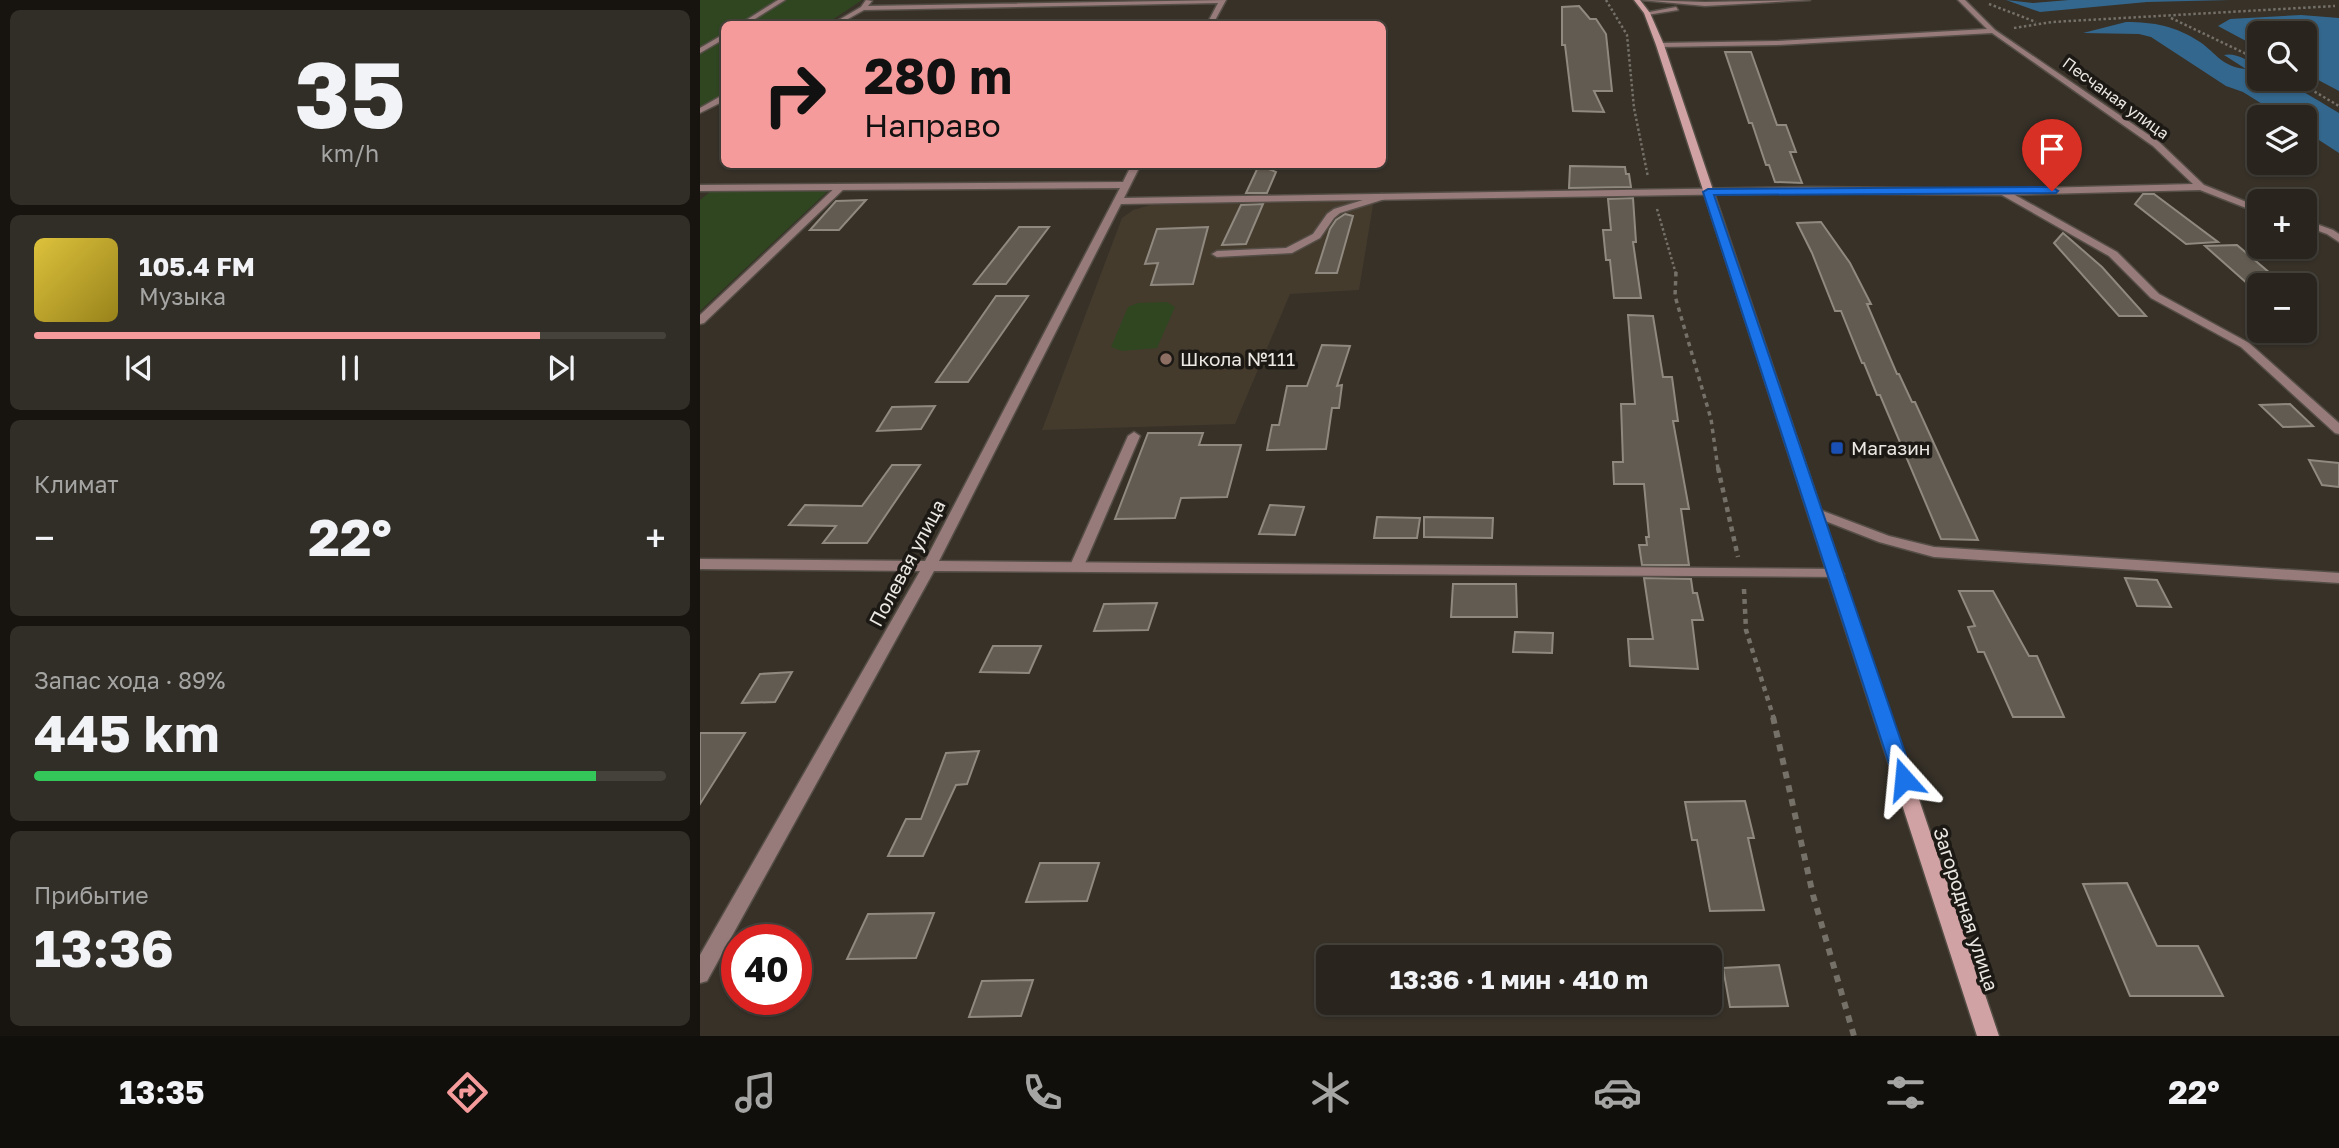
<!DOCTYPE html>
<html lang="ru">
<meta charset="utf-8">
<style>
:root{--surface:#29251e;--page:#312d27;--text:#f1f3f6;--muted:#a5a5a4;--line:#45423c;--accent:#f59b9b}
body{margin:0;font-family:"Golos Text",sans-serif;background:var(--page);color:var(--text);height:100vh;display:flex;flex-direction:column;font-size:26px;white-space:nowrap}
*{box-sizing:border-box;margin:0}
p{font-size:23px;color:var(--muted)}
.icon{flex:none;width:38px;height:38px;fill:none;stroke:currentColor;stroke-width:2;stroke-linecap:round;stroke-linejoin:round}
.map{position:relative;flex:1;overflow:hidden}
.side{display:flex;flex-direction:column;gap:10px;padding:10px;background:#171410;width:700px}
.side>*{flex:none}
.guide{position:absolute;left:21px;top:21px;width:665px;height:147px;border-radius:10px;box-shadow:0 2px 5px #0004,0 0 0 2px var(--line);background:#f59b9b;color:#111;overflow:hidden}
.fabs{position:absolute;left:1547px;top:21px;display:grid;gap:14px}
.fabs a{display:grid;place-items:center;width:70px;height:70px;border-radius:10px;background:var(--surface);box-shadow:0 2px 5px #0004,0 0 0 2px var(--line);font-size:35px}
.speed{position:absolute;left:21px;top:924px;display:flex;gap:14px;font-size:35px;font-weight:700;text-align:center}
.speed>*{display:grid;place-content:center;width:91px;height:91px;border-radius:50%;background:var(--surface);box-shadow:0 2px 5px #0004,0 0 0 2px var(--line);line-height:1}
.speed .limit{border:10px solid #d22;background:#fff;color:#111}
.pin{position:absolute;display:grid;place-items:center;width:60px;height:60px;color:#fff;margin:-72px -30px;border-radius:50% 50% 50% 0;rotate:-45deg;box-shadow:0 0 7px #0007}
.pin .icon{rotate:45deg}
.me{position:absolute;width:77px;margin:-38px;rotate:342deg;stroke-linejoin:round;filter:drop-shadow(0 0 5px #0008)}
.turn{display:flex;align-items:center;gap:24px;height:147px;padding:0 28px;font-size:32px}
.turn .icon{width:91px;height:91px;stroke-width:2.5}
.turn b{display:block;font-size:49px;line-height:60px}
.big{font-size:52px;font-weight:700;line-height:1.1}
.side .widget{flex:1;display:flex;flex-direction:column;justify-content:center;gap:10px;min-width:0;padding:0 24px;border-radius:10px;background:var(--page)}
.side .dial{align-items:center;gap:0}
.dial b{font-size:91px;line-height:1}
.song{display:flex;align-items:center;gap:21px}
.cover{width:84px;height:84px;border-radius:10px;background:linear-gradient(135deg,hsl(50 70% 55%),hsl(50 70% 35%))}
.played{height:7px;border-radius:4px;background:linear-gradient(90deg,var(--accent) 80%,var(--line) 80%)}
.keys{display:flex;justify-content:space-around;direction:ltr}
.heat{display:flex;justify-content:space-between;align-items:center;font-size:38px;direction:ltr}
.charge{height:10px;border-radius:5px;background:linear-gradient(90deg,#34c759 89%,var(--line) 0)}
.trip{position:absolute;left:616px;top:945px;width:406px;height:70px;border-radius:10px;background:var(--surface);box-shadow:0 2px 5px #0004,0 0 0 2px var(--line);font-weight:700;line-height:70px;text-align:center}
.tabs{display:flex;height:112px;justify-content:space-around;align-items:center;background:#100f0c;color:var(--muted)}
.tabs .icon{width:49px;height:49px}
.tabs .active{color:var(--accent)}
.tabs b{font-size:32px;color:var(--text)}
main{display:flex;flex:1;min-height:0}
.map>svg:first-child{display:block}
</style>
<main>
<section class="side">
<div class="widget dial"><b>35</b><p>km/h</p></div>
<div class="widget">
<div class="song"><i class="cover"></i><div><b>105.4 FM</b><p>Музыка</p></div></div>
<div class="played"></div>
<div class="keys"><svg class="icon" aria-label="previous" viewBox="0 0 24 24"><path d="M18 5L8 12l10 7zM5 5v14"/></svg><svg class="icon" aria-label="pause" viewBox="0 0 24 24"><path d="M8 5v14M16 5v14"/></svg><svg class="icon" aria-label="next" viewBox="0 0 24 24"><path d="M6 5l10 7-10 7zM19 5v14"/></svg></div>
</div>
<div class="widget"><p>Климат</p>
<div class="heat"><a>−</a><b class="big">22°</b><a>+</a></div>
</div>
<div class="widget"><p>Запас хода · 89%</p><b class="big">445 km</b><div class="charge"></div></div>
<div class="widget"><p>Прибытие</p><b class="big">13:36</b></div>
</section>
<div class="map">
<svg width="1639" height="1036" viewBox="0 0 1639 1036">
<rect width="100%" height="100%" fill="#373128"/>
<!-- built -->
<polygon fill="#443b2d" points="662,201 673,205 659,290 590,294 535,424 342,430 422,218 433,210 450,205"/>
<!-- green -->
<g fill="#304621">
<polygon points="0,0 162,0 126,24 24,24 24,94 0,108"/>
<polygon points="129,190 0,311 0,200 11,191"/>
<polygon points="467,302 475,307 457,348 422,351 411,347 428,307 438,303"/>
</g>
<!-- water -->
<g fill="#34678d">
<polygon points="1306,0 1333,3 1369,0 1530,0 1447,2 1340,12"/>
<polygon points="1601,15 1639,18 1639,91 1605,73 1605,33 1559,33 1559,48 1518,26 1530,19"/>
<path d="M1426,22c28,0 50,4 74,20 16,11 22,25 46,27l-22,-14c11,-3 25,6 35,11v13c29,0 56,20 80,34v40l-34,-22v-14h-22l-40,-25 -17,-6 -75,-49 -12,-3 -56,-1z"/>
</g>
<!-- building -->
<g fill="#625b51" stroke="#90897f" stroke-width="2">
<polygon points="879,6 890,19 896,19 906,34 912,91 894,91 904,112 873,111 865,45 862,45 862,7"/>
<polygon points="1025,52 1051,52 1077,125 1086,125 1096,152 1090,152 1102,183 1075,182 1069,165 1066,165 1052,123 1049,123"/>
<polygon points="559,165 576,172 567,193 546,193"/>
<polygon points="870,166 925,167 926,174 929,174 931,187 869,188"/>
<polygon points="1443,194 1454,194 1518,242 1486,244 1435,204"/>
<polygon points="933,198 936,242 933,242 941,298 914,298 910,260 906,260 903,230 911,230 908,199"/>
<polygon points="166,200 139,230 110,230 136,201"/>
<polygon points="563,204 546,244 522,245 541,205"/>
<polygon points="645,214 653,216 637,273 616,273 630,229 636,220"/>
<polygon points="1121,222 1150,263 1171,304 1167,304 1197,374 1199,374 1212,402 1215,402 1278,540 1241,539 1180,395 1177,395 1164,363 1162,363 1141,311 1135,311 1112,253 1097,223"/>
<polygon points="319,227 349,227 306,284 274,284"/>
<polygon points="508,227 493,284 451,285 458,263 445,264 457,229"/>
<polygon points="1363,233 1402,267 1446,316 1419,316 1354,243"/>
<polygon points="1537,245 1584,285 1549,285 1505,246"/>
<polygon points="296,296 328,296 268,382 236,382"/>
<polygon points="928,315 953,316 963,377 972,377 978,421 973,421 989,509 981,509 989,565 942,565 939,545 947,545 946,537 949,537 944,484 914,484 913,462 923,462 921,404 935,404"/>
<polygon points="622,345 650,346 637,386 642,385 639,408 632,408 626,449 567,450 572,425 579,425 587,386 607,386"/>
<polygon points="1590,404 1613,426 1583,427 1560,405"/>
<polygon points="235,406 221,429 177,431 192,407"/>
<polygon points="448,433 503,433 499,445 541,445 527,497 481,498 475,518 415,519"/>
<polygon points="1609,460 1639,463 1639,487 1622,485"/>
<polygon points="192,465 220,465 167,543 123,543 136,526 89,525 105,505 162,506"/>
<polygon points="570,505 604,507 595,535 559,534"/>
<polygon points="677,517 720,518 717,538 674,538"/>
<polygon points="724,517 793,518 792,538 724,537"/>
<polygon points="944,578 991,579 993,593 997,593 1003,620 992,620 998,669 930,666 928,639 953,639"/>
<polygon points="1425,578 1457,580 1471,607 1437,606"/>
<polygon points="753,584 816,584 817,617 751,617"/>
<polygon points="1259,591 1293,591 1329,656 1337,656 1364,717 1313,717 1284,652 1278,652 1268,627 1275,626"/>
<polygon points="457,603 448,630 394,631 404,604"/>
<polygon points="815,632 853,633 852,653 813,652"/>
<polygon points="293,646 341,646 329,673 280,672"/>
<polygon points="92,672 75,702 42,703 60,674"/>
<polygon points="0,733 45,733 0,804"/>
<polygon points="279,751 267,784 256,785 223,856 188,856 206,819 221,819 246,753"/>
<polygon points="1045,801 1054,838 1048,838 1064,910 1010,911 997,840 992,840 985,802"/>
<polygon points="340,863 399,863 387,901 326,902"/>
<polygon points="1427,883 1457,946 1498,946 1523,996 1430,996 1383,884"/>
<polygon points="234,913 216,958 147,959 168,914"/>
<polygon points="1079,965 1088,1006 1030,1007 1023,968"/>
<polygon points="333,980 321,1016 269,1017 282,981"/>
</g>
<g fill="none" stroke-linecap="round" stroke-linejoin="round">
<!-- lane casing -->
<g stroke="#544e46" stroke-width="3">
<g id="lane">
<polygon points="139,184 147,186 4,323 0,324 0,315"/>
<polygon points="1300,190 1306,190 1417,252 1459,294 1549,343 1639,423 1639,434 1635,433 1541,347 1451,298 1409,256 1300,194"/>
<polygon points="682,194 685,195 685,199 640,213 634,218 620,238 592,253 517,257 512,254 517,251 586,248 613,234 627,214 634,209"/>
<polygon points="434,432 440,436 383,568 381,571 371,571 369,568 428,436"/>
</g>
</g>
<!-- street casing -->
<g stroke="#544e46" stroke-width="3">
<g id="street">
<polygon points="78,0 85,0 47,24 40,24"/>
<polygon points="166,0 172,1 168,6 526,0 513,24 507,24 518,3 164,10 139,24 132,24 161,7"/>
<polygon points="941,0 1005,2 1110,0 1005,6"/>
<polygon points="1258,0 1265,0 1295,30 1459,142 1504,185 1559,207 1559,213 1500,190 1303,195 1108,193 421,204 239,561 1137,569 1144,574 1142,577 234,571 7,981 0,983 0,955 220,571 0,569 0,559 225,561 420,188 0,191 0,185 423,182 432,164 441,164 424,198 1108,187 1303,189 1493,184 1453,146 1292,33 1077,45 960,47 956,45 960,43 1077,41 1287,29"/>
<polygon points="976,7 978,10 947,15 944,13"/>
<polygon points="24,34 24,39 0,53 0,48"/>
<polygon points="21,96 24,96 24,101 0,113 0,108"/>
<polygon points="1605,220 1633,230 1639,234 1639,242 1627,234 1605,226"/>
<polygon points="1115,508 1189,536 1234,547 1639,573 1639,583 1234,557 1179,542 1110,515 1108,512"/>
</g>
</g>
<!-- secondary casing -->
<g stroke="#544e46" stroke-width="3">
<polygon id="secondary" points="934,0 940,0 950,13 964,45 1299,1036 1277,1036 956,45 944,13"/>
</g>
<!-- path-far3 -->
<g stroke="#757068" stroke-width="2.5" stroke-dasharray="2.5 2.5" stroke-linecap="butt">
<polyline points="906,0 927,35 934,108 948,177"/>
<polyline points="1289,4 1336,22"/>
<polyline points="1471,18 1559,60"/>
<polyline points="1314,28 1352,22 1635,6"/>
<polyline points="1593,79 1639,106"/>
<polyline points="957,209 976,274"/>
</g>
<!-- path-far2 -->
<polyline stroke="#757068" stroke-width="3.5" stroke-dasharray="4.5 4.5" stroke-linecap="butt" points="976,272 975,296 1011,419 1018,469"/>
<!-- path-far1 -->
<g stroke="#757068" stroke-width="4.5" stroke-dasharray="5 5" stroke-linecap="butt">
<polyline points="1018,468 1038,557"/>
<polyline points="1044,589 1046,630 1074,719"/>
</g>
<!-- path -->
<polyline stroke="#757068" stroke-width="6" stroke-dasharray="7 7" stroke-linecap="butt" points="1073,717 1113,895 1154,1036"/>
<!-- lane -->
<use href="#lane" fill="#977a7a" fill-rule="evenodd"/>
<!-- street -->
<use href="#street" fill="#977a7a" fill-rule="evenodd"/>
<!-- secondary -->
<use href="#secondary" fill="#d1a2a3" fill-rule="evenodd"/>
</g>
<!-- route -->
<polygon fill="#1a73e8" stroke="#114b97" stroke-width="2" points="1352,187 1358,191 1356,193 1014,195 1214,779 1211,785 1204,787 1197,785 1194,779 1003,192 1008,189"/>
<!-- markers -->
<circle fill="#8d6e63" stroke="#1c1915" stroke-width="2.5" cx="466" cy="359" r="7"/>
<rect fill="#1a4fb4" stroke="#1c1915" stroke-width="2.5" x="1130" y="441" width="14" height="14" rx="3.5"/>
<g text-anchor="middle" stroke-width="7" stroke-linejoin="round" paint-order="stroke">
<!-- far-street labels -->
<g font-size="16" fill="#ebe7e2" stroke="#1c1915">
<text transform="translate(1416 98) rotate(36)" y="6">Песчаная улица</text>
</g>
<!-- poi labels -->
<g font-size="19" fill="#ebe7e2" stroke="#1c1915" text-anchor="start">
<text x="480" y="366">Школа №111</text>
<text x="1151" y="455">Магазин</text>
</g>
<!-- street labels -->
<g font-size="19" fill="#ebe7e2" stroke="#1c1915">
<text transform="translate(207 563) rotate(-62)" y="7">Полевая улица</text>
<text transform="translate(1266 909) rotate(72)" y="7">Загородная улица</text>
</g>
</g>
</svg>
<div class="fabs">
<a><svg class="icon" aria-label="search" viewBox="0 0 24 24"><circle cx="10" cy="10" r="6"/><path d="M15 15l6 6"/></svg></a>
<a><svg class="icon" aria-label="layers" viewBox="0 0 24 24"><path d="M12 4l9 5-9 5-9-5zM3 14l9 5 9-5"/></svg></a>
<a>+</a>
<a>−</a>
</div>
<div class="speed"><div class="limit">40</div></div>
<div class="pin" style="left:1352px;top:191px;background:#d93025"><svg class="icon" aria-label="arrive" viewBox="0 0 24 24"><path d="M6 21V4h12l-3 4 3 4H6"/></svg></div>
<svg class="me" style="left:1204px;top:779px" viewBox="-20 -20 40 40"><path d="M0-17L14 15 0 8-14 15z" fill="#1a73e8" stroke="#fff" stroke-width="4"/></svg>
<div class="trip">13:36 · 1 мин · 410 m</div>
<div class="guide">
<div class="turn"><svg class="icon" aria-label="right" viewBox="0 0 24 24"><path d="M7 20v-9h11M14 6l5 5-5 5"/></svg><div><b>280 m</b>Направо</div></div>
</div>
</div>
</main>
<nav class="tabs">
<b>13:35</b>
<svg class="icon active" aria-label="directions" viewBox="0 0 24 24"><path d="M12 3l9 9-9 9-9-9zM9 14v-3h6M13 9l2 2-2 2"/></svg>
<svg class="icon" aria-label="music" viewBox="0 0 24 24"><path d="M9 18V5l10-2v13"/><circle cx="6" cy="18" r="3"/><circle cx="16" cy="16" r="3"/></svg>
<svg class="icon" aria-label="phone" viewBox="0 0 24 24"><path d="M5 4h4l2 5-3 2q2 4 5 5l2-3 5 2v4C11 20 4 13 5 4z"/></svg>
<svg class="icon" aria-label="climate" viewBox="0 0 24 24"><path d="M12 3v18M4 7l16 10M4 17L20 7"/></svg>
<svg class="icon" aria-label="car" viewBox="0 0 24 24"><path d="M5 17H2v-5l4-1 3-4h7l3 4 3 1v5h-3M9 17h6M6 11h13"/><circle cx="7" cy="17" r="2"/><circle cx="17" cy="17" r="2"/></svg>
<svg class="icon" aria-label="filters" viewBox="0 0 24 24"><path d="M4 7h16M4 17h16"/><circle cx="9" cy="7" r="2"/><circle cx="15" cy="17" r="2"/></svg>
<b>22°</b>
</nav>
